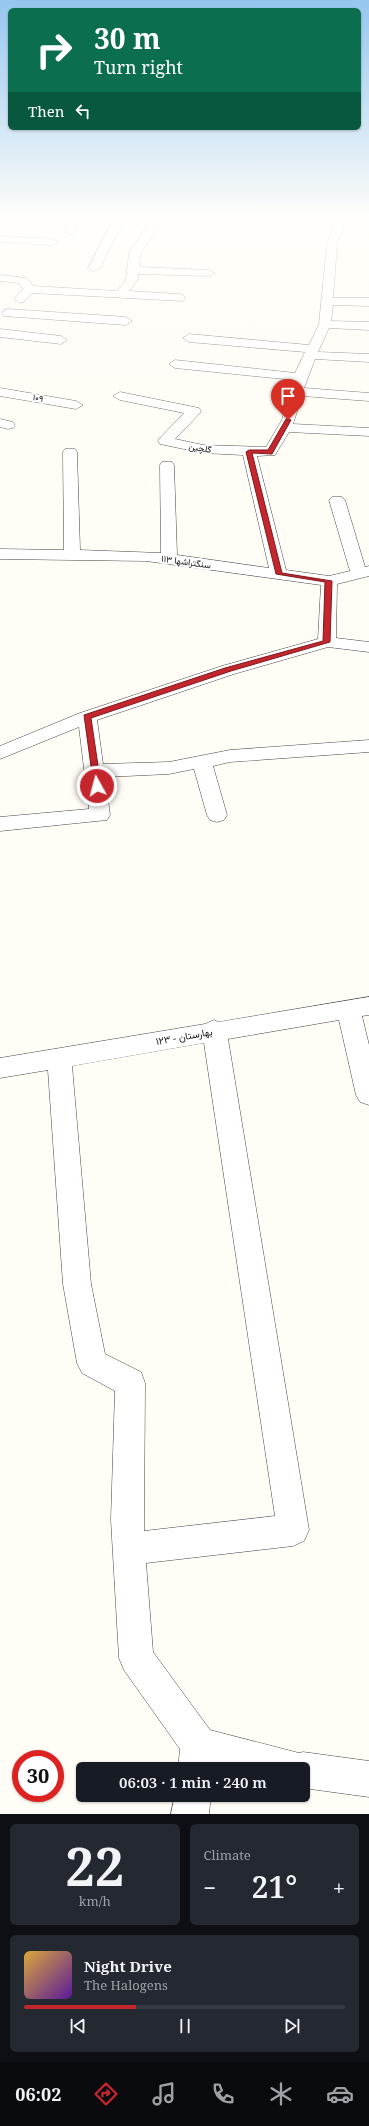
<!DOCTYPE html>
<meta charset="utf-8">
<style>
:root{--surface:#171b24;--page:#242831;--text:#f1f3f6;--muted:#9ea1a6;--line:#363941;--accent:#c4262e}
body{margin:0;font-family:"Noto Serif",Vazirmatn,serif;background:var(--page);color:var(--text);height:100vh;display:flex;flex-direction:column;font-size:15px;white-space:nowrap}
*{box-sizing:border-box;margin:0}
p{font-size:13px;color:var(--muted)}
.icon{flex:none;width:22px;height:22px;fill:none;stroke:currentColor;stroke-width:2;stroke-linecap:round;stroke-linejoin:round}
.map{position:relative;height:1814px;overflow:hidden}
.panel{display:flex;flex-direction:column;gap:10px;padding:10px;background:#0d0f14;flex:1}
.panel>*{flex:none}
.hud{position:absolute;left:8px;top:8px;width:353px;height:122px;border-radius:6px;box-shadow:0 1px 3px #0004;background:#0b6e4f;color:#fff;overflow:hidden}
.speed{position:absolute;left:12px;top:1750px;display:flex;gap:8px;font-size:20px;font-weight:700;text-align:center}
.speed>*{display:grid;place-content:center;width:52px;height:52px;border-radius:50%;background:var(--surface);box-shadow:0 1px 3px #0004;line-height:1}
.speed .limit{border:6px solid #d22;background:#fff;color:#111}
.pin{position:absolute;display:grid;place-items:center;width:34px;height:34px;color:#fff;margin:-41px -17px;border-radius:50% 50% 50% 0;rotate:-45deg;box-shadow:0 0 4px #0007}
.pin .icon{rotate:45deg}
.me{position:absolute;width:44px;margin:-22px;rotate:353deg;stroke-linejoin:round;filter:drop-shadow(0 0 3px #0008)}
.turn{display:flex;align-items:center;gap:14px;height:84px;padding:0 20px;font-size:18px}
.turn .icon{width:52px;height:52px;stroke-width:2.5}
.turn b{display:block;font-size:28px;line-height:34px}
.then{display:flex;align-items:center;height:38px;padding:0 20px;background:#0003;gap:8px;font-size:15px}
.big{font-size:30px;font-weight:600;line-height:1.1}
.panel .tile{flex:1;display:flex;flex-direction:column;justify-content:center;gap:6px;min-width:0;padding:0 14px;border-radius:6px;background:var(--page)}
.panel .dial{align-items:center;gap:0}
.dial b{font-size:52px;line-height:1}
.song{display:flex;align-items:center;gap:12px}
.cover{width:48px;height:48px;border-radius:6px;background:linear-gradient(135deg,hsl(40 70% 55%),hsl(270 70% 35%))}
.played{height:4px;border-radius:2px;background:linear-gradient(90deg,var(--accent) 35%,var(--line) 35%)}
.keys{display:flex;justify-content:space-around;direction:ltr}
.heat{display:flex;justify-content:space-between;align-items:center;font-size:22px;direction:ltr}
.panel .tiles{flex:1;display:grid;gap:10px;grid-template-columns:1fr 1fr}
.tile:last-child{grid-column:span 2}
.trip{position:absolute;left:76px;top:1762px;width:234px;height:40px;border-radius:6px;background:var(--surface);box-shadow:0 1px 3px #0004;font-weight:600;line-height:40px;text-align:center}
.tabs{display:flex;height:64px;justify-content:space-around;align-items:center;background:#090b0e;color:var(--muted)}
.tabs .icon{width:28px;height:28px}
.tabs .selected{color:var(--accent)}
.tabs b{font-size:18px;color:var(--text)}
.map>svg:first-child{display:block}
</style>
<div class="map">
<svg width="369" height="1814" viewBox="0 0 369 1814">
<rect width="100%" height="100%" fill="#fffdf5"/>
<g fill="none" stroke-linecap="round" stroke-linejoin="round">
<!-- minor casing -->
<g stroke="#444" stroke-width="1">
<g id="minor">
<polygon points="70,219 81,219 73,234 69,235 64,232"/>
<polygon points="114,219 125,219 100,268 94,271 90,270 88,268"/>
<polygon points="152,219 163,219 141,253 139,267 209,270 215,273 209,276 138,274 138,280 129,291 179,294 183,295 185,298 183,301 32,293 24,302 20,303 14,299 23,289 19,283 0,281 0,275 27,278 33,286 117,291 126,280 129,253"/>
<polygon points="331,219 341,219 344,227 337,244 333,298 369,298 369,306 333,305 331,321 369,322 369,330 329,328 318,352 369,354 369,362 315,359 304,388 369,393 369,401 302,396 293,424 369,428 369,436 289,432 275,455 257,456 286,570 329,576 350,571 329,500 332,497 342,497 345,500 365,567 369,566 369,576 337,584 336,638 369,642 369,652 328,647 234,674 97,720 103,764 169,762 230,750 369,740 369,752 230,762 213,766 227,815 224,820 217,822 210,820 207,815 194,769 169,774 105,777 110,815 107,820 0,831 0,817 89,809 79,727 0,759 0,746 80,713 222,666 318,639 321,585 146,561 0,559 0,549 64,550 63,452 65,449 75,449 77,452 80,550 161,553 160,465 162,462 172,462 174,465 177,555 269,568 243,455 203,453 160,444 158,441 160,438 184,413 120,400 113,396 120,392 199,408 201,411 199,414 175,439 203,445 266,447 282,420 293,380 175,368 169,364 175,360 295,373 305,352 189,342 183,338 189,334 309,345 319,324 327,244 334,227"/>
<polygon points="0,236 53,239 58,242 53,245 0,242"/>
<polygon points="8,309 126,317 132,321 126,325 4,316 2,313 4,310"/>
<polygon points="0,329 61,336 67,340 61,344 0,337"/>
<polygon points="0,388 76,401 83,405 76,409 0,396"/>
<polygon points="0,419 13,422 15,425 13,428 8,429 0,427"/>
<path d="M369,997v18l-7,1 7,29v60l-9,-3 -4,-7 -17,-75 -111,19 81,491 -5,11 -11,5 -147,17 7,89 57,78 89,23 4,-1 66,9v36l-66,-9v-19h-81l-8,-2v2h-36l2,-20 -56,-79 -5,-12 -8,-138 4,-129 -33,-18 -5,-10 -14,-79 -15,-214 -48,8v-20l205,-34 9,-4 4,2zM204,1043l71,473 -131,15 1,-148 -4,-11 -36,-18 -14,-70 -19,-218z"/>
<polygon points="175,1795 211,1795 209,1814 171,1814"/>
</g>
</g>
<!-- minor -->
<use href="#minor" fill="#fff" fill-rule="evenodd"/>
</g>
<!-- sky -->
<linearGradient id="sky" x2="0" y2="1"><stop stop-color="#95c6ee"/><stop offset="0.46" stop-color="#fffefa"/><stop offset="1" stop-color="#fffefa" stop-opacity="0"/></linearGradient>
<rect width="369" height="473" fill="url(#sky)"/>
<!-- route -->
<polygon fill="#c4262e" stroke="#7f191e" points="286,419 291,420 272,454 252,453 282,573 332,581 330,642 231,671 91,718 101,786 100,788 94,788 84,715 225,668 323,641 325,582 276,574 246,452 249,450 268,450"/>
<g text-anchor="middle" stroke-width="4" stroke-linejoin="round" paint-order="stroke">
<!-- far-street labels -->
<g font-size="9" fill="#111" stroke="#fff">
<text transform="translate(38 398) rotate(10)" y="3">۱۰۹</text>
<text transform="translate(200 448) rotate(9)" y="3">گلچین</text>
<text transform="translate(186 562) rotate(8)" y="3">سنگتراشها ۱۱۳</text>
</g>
<!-- street labels -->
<g font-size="10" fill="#111" stroke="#fff">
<text transform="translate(184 1036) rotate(-10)" y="4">بهارستان - ۱۲۳</text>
</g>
</g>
</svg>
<div class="speed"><div class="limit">30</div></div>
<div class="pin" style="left:288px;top:420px;background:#d93025"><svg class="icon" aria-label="arrive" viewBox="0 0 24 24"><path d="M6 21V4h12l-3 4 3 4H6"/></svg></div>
<svg class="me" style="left:97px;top:786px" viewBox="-20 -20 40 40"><circle r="17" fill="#c4262e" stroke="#fff" stroke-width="3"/><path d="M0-11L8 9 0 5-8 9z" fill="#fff"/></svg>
<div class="trip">06:03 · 1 min · 240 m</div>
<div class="hud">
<div class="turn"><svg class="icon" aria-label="right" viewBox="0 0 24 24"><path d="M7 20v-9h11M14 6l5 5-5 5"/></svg><div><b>30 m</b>Turn right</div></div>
<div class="then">Then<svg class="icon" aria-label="left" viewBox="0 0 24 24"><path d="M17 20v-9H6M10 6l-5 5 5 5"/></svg></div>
</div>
</div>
<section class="panel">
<div class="tiles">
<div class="tile dial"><b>22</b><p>km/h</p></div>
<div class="tile"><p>Climate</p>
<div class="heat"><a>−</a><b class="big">21°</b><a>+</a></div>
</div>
<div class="tile">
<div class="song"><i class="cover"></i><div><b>Night Drive</b><p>The Halogens</p></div></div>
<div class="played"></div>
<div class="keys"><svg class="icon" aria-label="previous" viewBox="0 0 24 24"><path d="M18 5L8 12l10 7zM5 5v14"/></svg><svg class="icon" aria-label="pause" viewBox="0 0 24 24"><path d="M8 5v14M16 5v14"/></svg><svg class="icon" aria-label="next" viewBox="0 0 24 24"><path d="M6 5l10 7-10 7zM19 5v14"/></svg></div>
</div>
</div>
</section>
<nav class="tabs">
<b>06:02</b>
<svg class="icon selected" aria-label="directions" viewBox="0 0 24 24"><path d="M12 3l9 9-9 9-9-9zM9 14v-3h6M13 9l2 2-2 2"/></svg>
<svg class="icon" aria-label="music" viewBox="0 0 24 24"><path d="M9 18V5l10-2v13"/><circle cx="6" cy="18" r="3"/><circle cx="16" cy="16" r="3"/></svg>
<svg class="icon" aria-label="phone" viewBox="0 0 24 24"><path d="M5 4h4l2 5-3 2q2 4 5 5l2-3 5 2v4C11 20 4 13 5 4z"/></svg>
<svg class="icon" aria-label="climate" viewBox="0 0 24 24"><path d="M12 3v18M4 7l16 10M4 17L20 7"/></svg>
<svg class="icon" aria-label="car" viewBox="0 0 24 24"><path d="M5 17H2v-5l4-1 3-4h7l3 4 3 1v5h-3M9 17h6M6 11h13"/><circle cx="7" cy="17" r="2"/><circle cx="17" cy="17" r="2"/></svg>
</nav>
